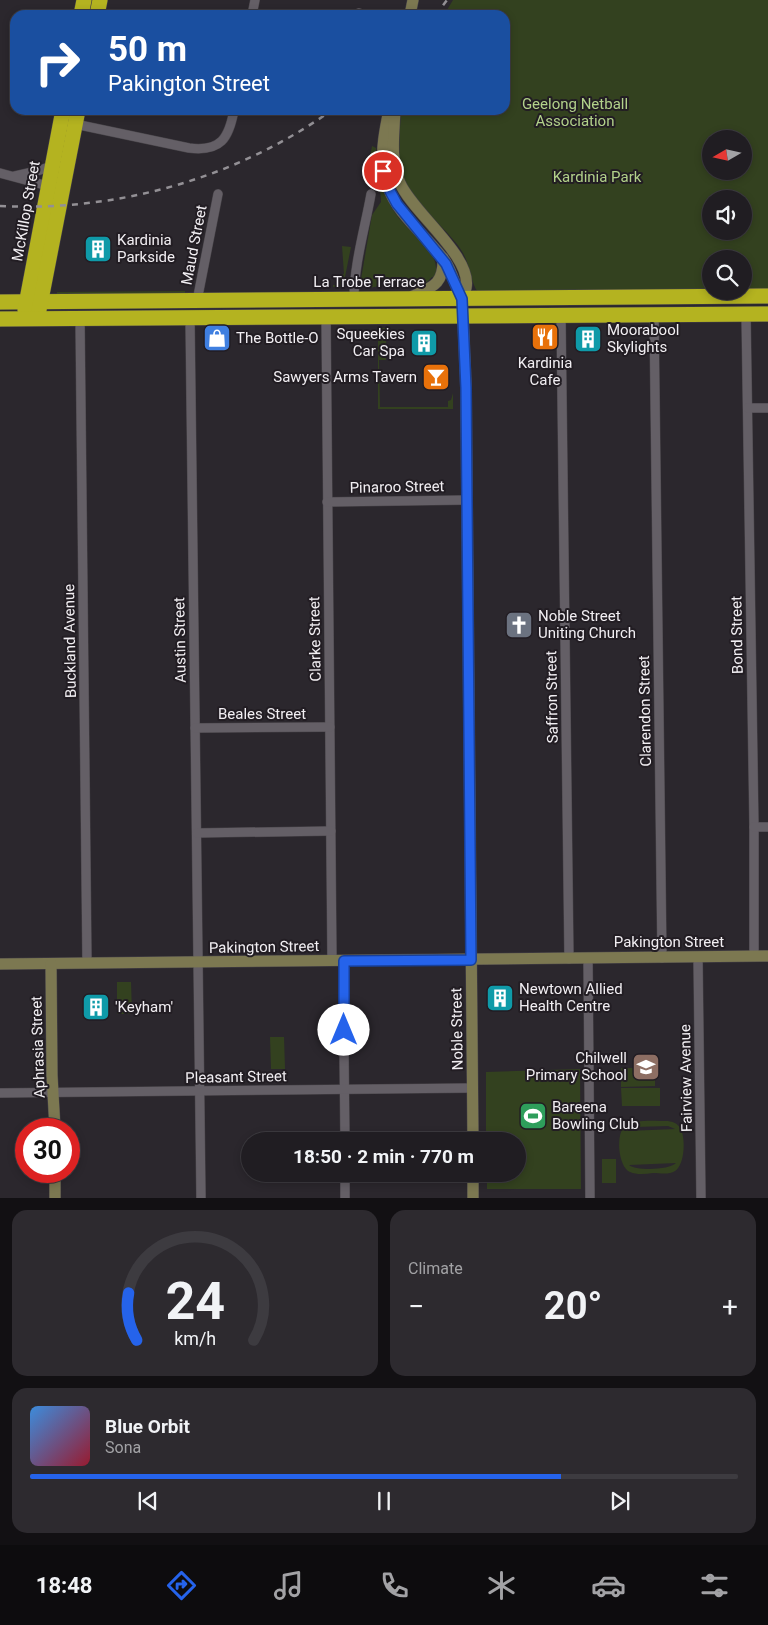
<!DOCTYPE html>
<meta charset="utf-8">
<style>
:root{--surface:#201d22;--page:#2d2a2f;--text:#f1f3f6;--muted:#a2a2a5;--line:#3d3b40;--accent:#2563eb}
body{margin:0;font-family:Roboto,sans-serif;background:var(--page);color:var(--text);height:100vh;display:flex;flex-direction:column;font-size:19px;white-space:nowrap}
*{box-sizing:border-box;margin:0}
p{font-size:16px;color:var(--muted)}
.icon{flex:none;width:28px;height:28px;fill:none;stroke:currentColor;stroke-width:2;stroke-linecap:round;stroke-linejoin:round}
.map{position:relative;height:1198px;overflow:hidden}
.details{display:flex;flex-direction:column;gap:12px;padding:12px;background:#121013;flex:1}
.details>*{flex:none}
.banner{position:absolute;left:10px;top:10px;width:500px;height:105px;border-radius:15px;box-shadow:0 2px 8px #0003,0 0 0 1px var(--line);background:#1a4fa0;color:#fff;overflow:hidden}
.needle{width:32px;rotate:261deg}
.tools{position:absolute;left:702px;top:130px;display:grid;gap:10px}
.tools a{display:grid;place-items:center;width:50px;height:50px;border-radius:50%;background:var(--surface);box-shadow:0 2px 8px #0003,0 0 0 1px var(--line);font-size:25px}
.speed{position:absolute;left:15px;top:1118px;display:flex;gap:10px;font-size:25px;font-weight:700;text-align:center}
.speed>*{display:grid;place-content:center;width:65px;height:65px;border-radius:50%;background:var(--surface);box-shadow:0 2px 8px #0003,0 0 0 1px var(--line);line-height:1}
.speed .limit{border:8px solid #d22;background:#fff;color:#111}
.pin{position:absolute;display:grid;place-items:center;width:42px;height:42px;color:#fff;margin:-21px;border:2px solid #fff;border-radius:50%;box-shadow:0 1px 5px #0007}
.me{position:absolute;width:55px;margin:-28px;rotate:0deg;stroke-linejoin:round;filter:drop-shadow(0 0 4px #0008)}
.turn{display:flex;align-items:center;gap:18px;height:105px;padding:0 15px;font-size:22px}
.turn .icon{width:65px;height:65px;stroke-width:2.5}
.turn b{display:block;font-size:35px;line-height:42px}
.big{font-size:38px;font-weight:700;line-height:1.1}
.details .tile{flex:1;display:flex;flex-direction:column;justify-content:center;gap:8px;min-width:0;padding:0 18px;border-radius:15px;background:var(--page)}
.details .dial{align-items:center;gap:0}
.dial svg{height:130px;overflow:visible;fill:none;stroke:var(--line);stroke-width:7;stroke-linecap:round;text-anchor:middle}
.dial text{fill:var(--text);stroke:none}
.song{display:flex;align-items:center;gap:15px}
.cover{width:60px;height:60px;border-radius:8px;background:linear-gradient(135deg,hsl(210 70% 55%),hsl(350 70% 35%))}
.played{height:5px;border-radius:2px;background:linear-gradient(90deg,var(--accent) 75%,var(--line) 75%)}
.keys{display:flex;justify-content:space-around;direction:ltr}
.heat{display:flex;justify-content:space-between;align-items:center;font-size:28px;direction:ltr}
.details .tiles{flex:1;display:grid;gap:12px;grid-template-columns:1fr 1fr}
.tile:last-child{grid-column:span 2}
.trip{position:absolute;left:241px;top:1132px;width:285px;height:50px;border-radius:25px;background:var(--surface);box-shadow:0 2px 8px #0003,0 0 0 1px var(--line);font-weight:700;line-height:50px;text-align:center}
.menu{display:flex;height:80px;justify-content:space-around;align-items:center;background:#0d0c0e;color:var(--muted)}
.menu .icon{width:35px;height:35px}
.menu .on{color:var(--accent)}
.menu b{font-size:22px;color:var(--text)}
.map>svg:first-child{display:block}
</style>
<div class="map">
<svg width="768" height="1198" viewBox="0 0 768 1198">
<rect width="100%" height="100%" fill="#2b272d"/>
<!-- green -->
<g fill="#33411f" fill-rule="evenodd">
<path d="M453,0h315v288l-24,1v-30h-33v30l-233,3c-7,-8 -8,-27 -15,-39 -7,-12 -18,-22 -27,-32 -8,-8 -17,-16 -23,-25 -19,-25 -13,-57 -12,-86h104v-95h-61zM711,139h33v32h-33zM711,199h33v32h-33z"/>
<path d="M372,146l4,2c1,24 6,45 19,65 14,22 48,37 40,66l-3,-2 -6,6 -5,2 -40,1 -13,2 -8,-3 12,-70 9,-13c0,-13 -3,-19 -15,-22z"/>
<polygon points="342,246 351,247 343,287 333,287 333,285 340,285 340,279 342,279 342,274 344,274"/>
<polygon points="185,291 185,294 57,295 57,292"/>
<polygon points="378,328 386,328 386,360 379,360 380,407 448,407 448,401 451,400 453,393 453,409 378,409"/>
<polygon points="117,982 131,982 132,1014 117,1014"/>
<polygon points="270,1037 284,1037 285,1069 271,1069"/>
<polygon points="621,1068 655,1068 655,1086 621,1087"/>
<polygon points="580,1069 581,1189 487,1189 487,1174 518,1174 518,1141 486,1141 486,1072"/>
<polygon points="621,1088 660,1088 660,1106 622,1106"/>
<path d="M668,1121c5,1 9,2 12,7 6,9 5,37 -5,43 -6,4 -15,2 -22,2 -8,1 -16,2 -23,-1 -12,-5 -15,-40 -4,-47 9,-6 31,-4 42,-4zM668,1126l7,3 -47,2 6,-4zM676,1163c-6,7 -40,8 -47,2z"/>
<rect x="602" y="1159" width="14" height="24"/>
</g>
<g fill="none" stroke-linecap="round" stroke-linejoin="round">
<!-- street casing -->
<g stroke="#49454a" stroke-width="10">
<g id="street">
<polyline points="359,13 362,15"/>
<polyline points="252,15 255,0"/>
<path d="M75,124l114,24c32,4 40,-10 45,-38"/>
<polyline points="0,173 48,186"/>
<polyline points="15,176 37,171 52,166"/>
<path d="M354,299c0,-35 11,-71 17,-105"/>
<polyline points="197,301 218,194"/>
<polyline points="746,314 754,827 754,956"/>
<polyline points="654,315 662,958"/>
<polyline points="326,316 332,961"/>
<polyline points="561,316 569,959"/>
<polyline points="80,318 87,963"/>
<polyline points="190,318 201,1198"/>
<polyline points="748,408 768,408"/>
<polyline points="327,502 467,500"/>
<polyline points="195,728 330,727"/>
<polyline points="754,827 768,827"/>
<polyline points="197,833 331,831"/>
<polyline points="698,957 701,1198"/>
<polyline points="588,958 590,1198"/>
<polyline points="343,961 345,1141"/>
<polyline points="0,1093 472,1088"/>
<polyline points="345,1174 345,1198"/>
</g>
</g>
<!-- secondary casing -->
<g stroke="#49454a" stroke-width="12">
<g id="secondary">
<polyline points="410,15 413,0"/>
<path d="M389,110c-9,43 -13,72 18,108 12,14 27,28 38,43 8,12 10,26 17,38"/>
<path d="M395,110c-1,24 -5,50 5,73 12,29 73,74 66,105 -1,4 -3,8 -4,11"/>
<path d="M411,297c21,-10 33,-12 32,-39"/>
<polyline points="463,316 466,388 473,1141"/>
<polyline points="0,964 768,956"/>
<polyline points="51,964 52,1075 55,1129"/>
<polyline points="55,1171 55,1198"/>
<polyline points="473,1174 473,1198"/>
</g>
</g>
<!-- highway casing -->
<g stroke="#49454a" stroke-width="16">
<g id="highway">
<polyline points="81,15 84,0"/>
<polyline points="97,15 100,0"/>
<polyline points="0,302 768,296"/>
<polyline points="25,310 63,110"/>
<polyline points="39,310 78,110"/>
<polyline points="0,319 768,314"/>
</g>
</g>
<!-- street -->
<use href="#street" stroke="#645f66" stroke-width="9"/>
<!-- secondary -->
<use href="#secondary" stroke="#7c7851" stroke-width="11"/>
<!-- highway -->
<use href="#highway" stroke="#b4b320" stroke-width="15"/>
<!-- rail -->
<g stroke="#939095" stroke-width="2.5" stroke-dasharray="6 6" stroke-linecap="butt">
<polyline points="436,15 447,0"/>
<path d="M0,206c117,6 237,-28 332,-96"/>
</g>
</g>
<g fill="none" stroke-linecap="round" stroke-linejoin="round">
<!-- route casing -->
<g stroke="#184099" stroke-width="12">
<polyline id="route" points="344,1030 344,961 471,960 466,388 462,299 446,264 397,204 390,191 383,171"/>
</g>
<!-- route -->
<use href="#route" stroke="#2563eb" stroke-width="9"/>
</g>
<!-- icons -->
<defs>
<g id="building-square" transform="scale(1.4375)"><rect x="-9" y="-9" width="18" height="18" rx="4" fill="#0f9aa8" stroke="#221d23"/><path d="M-4-6H4V6H1V3H-1V6H-4ZM-2.5-4.3h1.7v1.8h-1.7ZM.8-4.3h1.7v1.8H.8ZM-2.5-1h1.7V.8h-1.7ZM.8-1h1.7V.8H.8Z" fill="#fff"/></g>
<g id="restaurant-square" transform="scale(1.4375)"><rect x="-9" y="-9" width="18" height="18" rx="4" fill="#e8710a" stroke="#221d23"/><path d="M-5-6h1v4h1v-4h1v4h1v-4h1v5L-1.5 .5V6h-2V.5L-5-1ZM5-6V6H3V1.5H1.5Q1.5-4 5-6Z" fill="#fff"/></g>
<g id="shop-square" transform="scale(1.4375)"><rect x="-9" y="-9" width="18" height="18" rx="4" fill="#3f7fe0" stroke="#221d23"/><path d="M-5-2.5h2.3a2.7 3.5 0 0 1 5.4 0H5L5.5 6h-11ZM-1.5-2.5h3a1.5 2.3 0 0 0-3 0Z" fill="#fff"/></g>
<g id="bar-square" transform="scale(1.4375)"><rect x="-9" y="-9" width="18" height="18" rx="4" fill="#e8710a" stroke="#221d23"/><path d="M-6-5H6L.8 .8V4.5H3.5V6h-7V4.5H-.8V.8Z" fill="#fff"/></g>
<g id="church-square" transform="scale(1.4375)"><rect x="-9" y="-9" width="18" height="18" rx="4" fill="#6b7280" stroke="#221d23"/><path d="M-1.2-6h2.4v3.5h3.3v2.4h-3.3V6h-2.4V-.1h-3.3v-2.4h3.3Z" fill="#fff"/></g>
<g id="school-square" transform="scale(1.4375)"><rect x="-9" y="-9" width="18" height="18" rx="4" fill="#8d6e63" stroke="#221d23"/><path d="M0-5L7-2L0 1L-7-2ZM-4 1L0 2.5L4 1V4Q0 6-4 4Z" fill="#fff"/></g>
<g id="stadium-square" transform="scale(1.4375)"><rect x="-9" y="-9" width="18" height="18" rx="4" fill="#2e9e5b" stroke="#221d23"/><path d="M0-5a6.5 5 0 1 0 0 10a6.5 5 0 1 0 0-10ZM-3.5-1.8h7v3.6h-7Z" fill="#fff"/></g>
</defs>
<g fill-rule="evenodd">
<use href="#building-square" x="98" y="249"/>
<use href="#restaurant-square" x="545" y="337"/>
<use href="#shop-square" x="217" y="338"/>
<use href="#building-square" x="588" y="339"/>
<use href="#building-square" x="424" y="343"/>
<use href="#bar-square" x="436" y="377"/>
<use href="#church-square" x="519" y="625"/>
<use href="#building-square" x="500" y="998"/>
<use href="#building-square" x="96" y="1007"/>
<use href="#school-square" x="646" y="1067"/>
<use href="#stadium-square" x="533" y="1116"/>
</g>
<g text-anchor="middle" stroke-width="4" stroke-linejoin="round" paint-order="stroke">
<!-- park labels -->
<g font-size="15" fill="#b2d18a" stroke="#221d23">
<text x="575" y="109">Geelong Netball<tspan x="575" dy="17">Association</tspan></text>
<text x="597" y="182">Kardinia Park</text>
</g>
<!-- street labels -->
<g font-size="15" fill="#f1eef2" stroke="#221d23">
<text transform="translate(26 211) rotate(-80)" y="5">McKillop Street</text>
<text transform="translate(194 245) rotate(-79)" y="5">Maud Street</text>
<text x="369" y="287">La Trobe Terrace</text>
<text transform="translate(397 487) rotate(-1)" y="5">Pinaroo Street</text>
<text transform="translate(737 635) rotate(-91)" y="5">Bond Street</text>
<text transform="translate(315 639) rotate(-91)" y="5">Clarke Street</text>
<text transform="translate(180 640) rotate(-91)" y="5">Austin Street</text>
<text transform="translate(70 641) rotate(-91)" y="5">Buckland Avenue</text>
<text transform="translate(552 697) rotate(-91)" y="5">Saffron Street</text>
<text transform="translate(645 711) rotate(-91)" y="5">Clarendon Street</text>
<text x="262" y="719">Beales Street</text>
<text x="669" y="947">Pakington Street</text>
<text transform="translate(264 947) rotate(-1)" y="5">Pakington Street</text>
<text transform="translate(457 1029) rotate(-91)" y="5">Noble Street</text>
<text transform="translate(38 1047) rotate(-92)" y="5">Aphrasia Street</text>
<text transform="translate(236 1077) rotate(-1)" y="5">Pleasant Street</text>
<text transform="translate(686 1078) rotate(-91)" y="5">Fairview Avenue</text>
</g>
<!-- poi labels -->
<g font-size="15" fill="#f1eef2" stroke="#221d23" text-anchor="start">
<text x="117" y="245">Kardinia<tspan x="117" dy="17">Parkside</tspan></text>
<text x="607" y="335">Moorabool<tspan x="607" dy="17">Skylights</tspan></text>
<text x="405" y="339" text-anchor="end">Squeekies<tspan x="405" dy="17">Car Spa</tspan></text>
<text x="236" y="343">The Bottle-O</text>
<text x="545" y="368" text-anchor="middle">Kardinia<tspan x="545" dy="17">Cafe</tspan></text>
<text x="417" y="382" text-anchor="end">Sawyers Arms Tavern</text>
<text x="538" y="621">Noble Street<tspan x="538" dy="17">Uniting Church</tspan></text>
<text x="519" y="994">Newtown Allied<tspan x="519" dy="17">Health Centre</tspan></text>
<text x="115" y="1012">'Keyham'</text>
<text x="627" y="1063" text-anchor="end">Chilwell<tspan x="627" dy="17">Primary School</tspan></text>
<text x="552" y="1112">Bareena<tspan x="552" dy="17">Bowling Club</tspan></text>
</g>
</g>
</svg>
<div class="tools">
<a><svg class="needle" viewBox="-14 -14 28 28"><path d="M0-13l5 13h-10z" fill="#e53935"/><path d="M0 13l5-13h-10z" fill="#a2a2a5"/></svg></a>
<a><svg class="icon" aria-label="sound" viewBox="0 0 24 24"><path d="M4 9h4l5-4v14l-5-4H4zM17 9q2 3 0 6"/></svg></a>
<a><svg class="icon" aria-label="search" viewBox="0 0 24 24"><circle cx="10" cy="10" r="6"/><path d="M15 15l6 6"/></svg></a>
</div>
<div class="speed"><div class="limit">30</div></div>
<div class="pin" style="left:383px;top:171px;background:#d93025"><svg class="icon" aria-label="arrive" viewBox="0 0 24 24"><path d="M6 21V4h12l-3 4 3 4H6"/></svg></div>
<svg class="me" style="left:344px;top:1030px" viewBox="-20 -20 40 40"><circle r="19" fill="#fff"/><path d="M0-13L10 11 0 6-10 11z" fill="#2563eb"/></svg>
<div class="trip">18:50 · 2 min · 770 m</div>
<div class="banner">
<div class="turn"><svg class="icon" aria-label="right" viewBox="0 0 24 24"><path d="M7 20v-9h11M14 6l5 5-5 5"/></svg><div><b>50 m</b>Pakington Street</div></div>
</div>
</div>
<section class="details">
<div class="tiles">
<div class="tile dial"><svg viewBox="0 0 100 80">
<path d="M14 69A42 42 0 1 1 86 69"/>
<path d="M14 69A42 42 0 0 1 9 40" stroke="#2563eb"/>
<text x="50" y="56" font-size="32" font-weight="700">24</text>
<text x="50" y="72" font-size="11">km/h</text>
</svg></div>
<div class="tile"><p>Climate</p>
<div class="heat"><a>−</a><b class="big">20°</b><a>+</a></div>
</div>
<div class="tile">
<div class="song"><i class="cover"></i><div><b>Blue Orbit</b><p>Sona</p></div></div>
<div class="played"></div>
<div class="keys"><svg class="icon" aria-label="previous" viewBox="0 0 24 24"><path d="M18 5L8 12l10 7zM5 5v14"/></svg><svg class="icon" aria-label="pause" viewBox="0 0 24 24"><path d="M8 5v14M16 5v14"/></svg><svg class="icon" aria-label="next" viewBox="0 0 24 24"><path d="M6 5l10 7-10 7zM19 5v14"/></svg></div>
</div>
</div>
</section>
<nav class="menu">
<b>18:48</b>
<svg class="icon on" aria-label="directions" viewBox="0 0 24 24"><path d="M12 3l9 9-9 9-9-9zM9 14v-3h6M13 9l2 2-2 2"/></svg>
<svg class="icon" aria-label="music" viewBox="0 0 24 24"><path d="M9 18V5l10-2v13"/><circle cx="6" cy="18" r="3"/><circle cx="16" cy="16" r="3"/></svg>
<svg class="icon" aria-label="phone" viewBox="0 0 24 24"><path d="M5 4h4l2 5-3 2q2 4 5 5l2-3 5 2v4C11 20 4 13 5 4z"/></svg>
<svg class="icon" aria-label="climate" viewBox="0 0 24 24"><path d="M12 3v18M4 7l16 10M4 17L20 7"/></svg>
<svg class="icon" aria-label="car" viewBox="0 0 24 24"><path d="M5 17H2v-5l4-1 3-4h7l3 4 3 1v5h-3M9 17h6M6 11h13"/><circle cx="7" cy="17" r="2"/><circle cx="17" cy="17" r="2"/></svg>
<svg class="icon" aria-label="filters" viewBox="0 0 24 24"><path d="M4 7h16M4 17h16"/><circle cx="9" cy="7" r="2"/><circle cx="15" cy="17" r="2"/></svg>
</nav>
